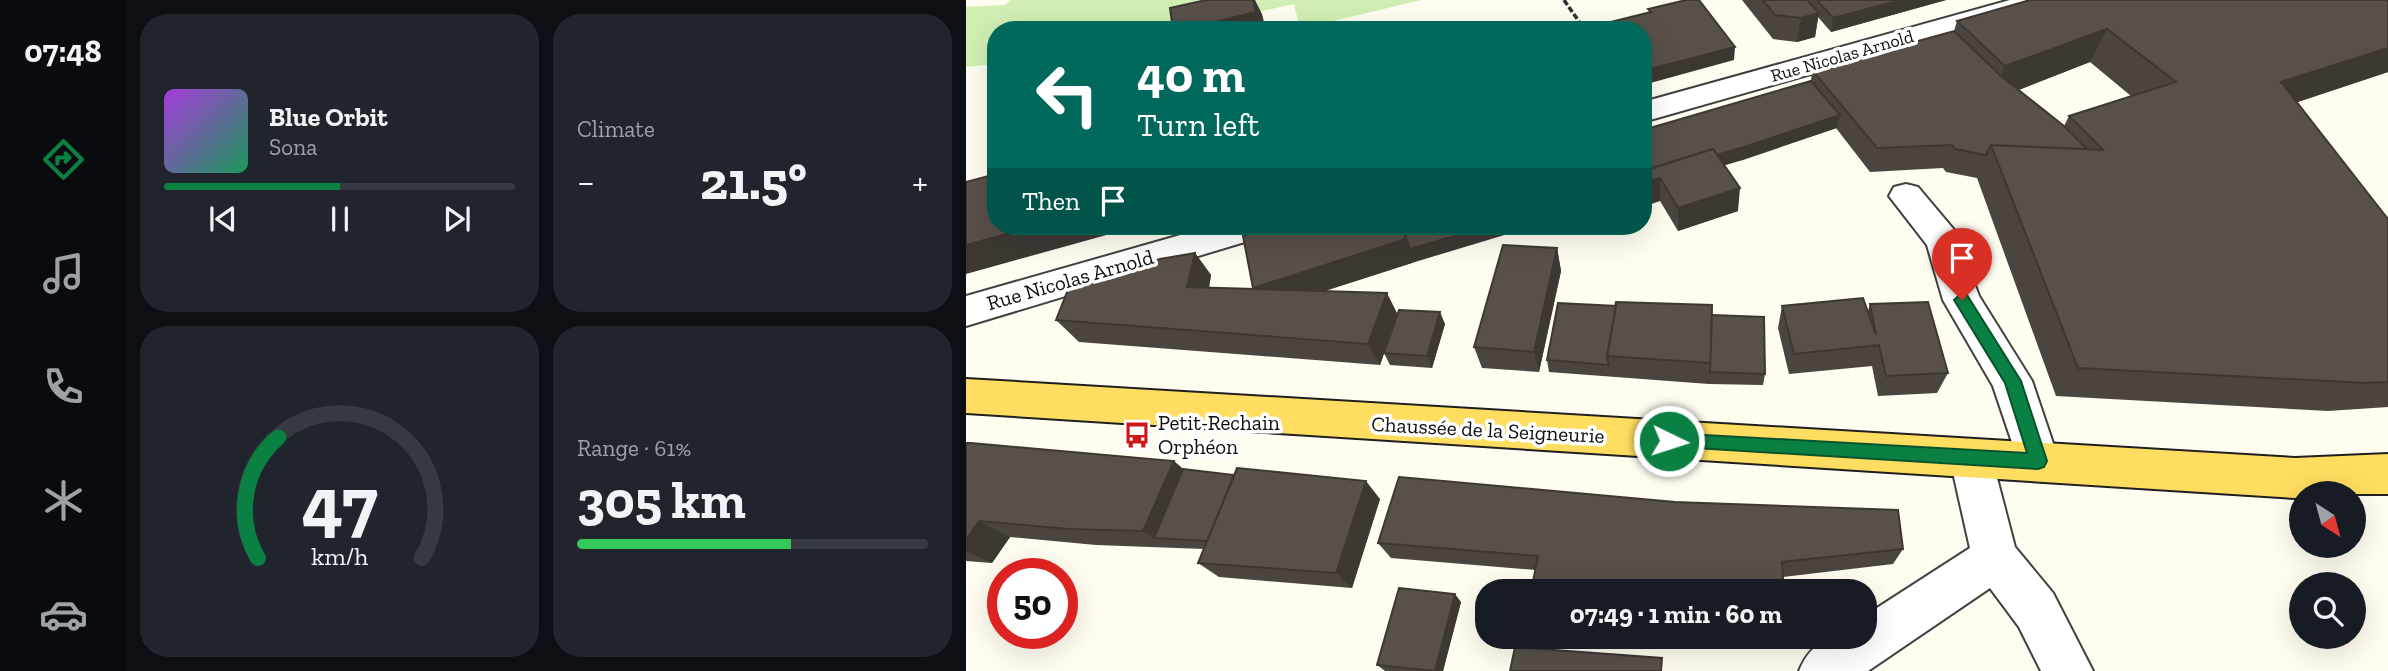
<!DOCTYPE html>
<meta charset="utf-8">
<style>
:root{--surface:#171b24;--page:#20242c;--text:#f1f3f6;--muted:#9ea1a6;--line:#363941;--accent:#0b8043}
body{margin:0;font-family:"Zilla Slab",serif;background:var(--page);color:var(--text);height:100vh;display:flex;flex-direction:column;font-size:26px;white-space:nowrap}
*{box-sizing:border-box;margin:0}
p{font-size:23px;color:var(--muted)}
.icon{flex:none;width:38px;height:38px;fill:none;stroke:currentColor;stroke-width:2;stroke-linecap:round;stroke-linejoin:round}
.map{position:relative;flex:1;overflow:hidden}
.drawer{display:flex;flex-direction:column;gap:14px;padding:14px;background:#0d0f14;width:840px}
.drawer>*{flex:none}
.hud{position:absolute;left:21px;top:21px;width:665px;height:214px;border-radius:28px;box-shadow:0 7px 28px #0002;background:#00695c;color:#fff;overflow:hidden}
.needle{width:46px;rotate:144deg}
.controls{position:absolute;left:1323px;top:481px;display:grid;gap:14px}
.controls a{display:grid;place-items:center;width:77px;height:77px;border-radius:50%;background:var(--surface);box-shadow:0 7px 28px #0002;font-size:35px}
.speed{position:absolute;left:21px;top:558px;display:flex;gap:14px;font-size:35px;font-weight:700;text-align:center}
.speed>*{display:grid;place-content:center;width:91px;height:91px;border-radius:50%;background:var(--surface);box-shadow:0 7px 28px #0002;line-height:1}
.speed .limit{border:10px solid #d22;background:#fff;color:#111}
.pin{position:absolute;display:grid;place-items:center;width:60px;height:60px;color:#fff;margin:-72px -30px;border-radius:50% 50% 50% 0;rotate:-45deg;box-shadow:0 0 7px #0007}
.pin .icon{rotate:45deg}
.me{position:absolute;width:77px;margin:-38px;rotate:94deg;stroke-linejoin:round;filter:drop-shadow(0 0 5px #0008)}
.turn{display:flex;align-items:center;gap:24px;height:147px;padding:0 35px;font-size:32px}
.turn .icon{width:91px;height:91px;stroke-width:2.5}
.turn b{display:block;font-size:49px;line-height:60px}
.then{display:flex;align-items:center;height:66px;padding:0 35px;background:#0003;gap:14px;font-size:26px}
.big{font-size:52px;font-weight:800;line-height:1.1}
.drawer .widget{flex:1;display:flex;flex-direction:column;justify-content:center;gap:10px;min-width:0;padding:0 24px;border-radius:28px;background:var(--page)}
.drawer .dial{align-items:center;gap:0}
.dial svg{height:182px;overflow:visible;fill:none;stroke:var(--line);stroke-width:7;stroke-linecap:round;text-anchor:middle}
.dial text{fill:var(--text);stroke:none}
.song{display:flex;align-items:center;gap:21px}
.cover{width:84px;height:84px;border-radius:10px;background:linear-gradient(135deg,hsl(280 70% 55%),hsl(150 70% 35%))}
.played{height:7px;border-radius:4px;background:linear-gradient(90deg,var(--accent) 50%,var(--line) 50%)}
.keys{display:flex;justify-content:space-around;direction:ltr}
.heat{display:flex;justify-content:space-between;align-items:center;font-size:38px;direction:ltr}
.charge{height:10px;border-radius:5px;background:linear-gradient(90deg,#34c759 61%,var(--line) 0)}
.drawer .tiles{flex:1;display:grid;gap:14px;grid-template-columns:repeat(2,1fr)}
.trip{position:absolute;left:509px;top:579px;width:402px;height:70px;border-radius:28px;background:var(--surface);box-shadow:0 7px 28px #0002;font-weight:800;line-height:70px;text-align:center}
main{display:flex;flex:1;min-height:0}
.menu{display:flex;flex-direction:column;width:126px;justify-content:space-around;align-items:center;background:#090b0e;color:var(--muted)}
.menu .icon{width:49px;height:49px}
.menu .selected{color:var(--accent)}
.menu b{font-size:32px;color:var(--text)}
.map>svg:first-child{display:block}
</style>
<main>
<nav class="menu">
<b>07:48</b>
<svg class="icon selected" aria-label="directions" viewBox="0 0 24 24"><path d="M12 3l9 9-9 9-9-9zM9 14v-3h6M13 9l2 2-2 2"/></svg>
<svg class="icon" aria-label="music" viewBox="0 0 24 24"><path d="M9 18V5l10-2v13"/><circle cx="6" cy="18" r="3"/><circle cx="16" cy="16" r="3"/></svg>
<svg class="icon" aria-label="phone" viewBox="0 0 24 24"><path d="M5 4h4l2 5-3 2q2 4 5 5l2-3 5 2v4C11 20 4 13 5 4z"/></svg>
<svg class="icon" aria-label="climate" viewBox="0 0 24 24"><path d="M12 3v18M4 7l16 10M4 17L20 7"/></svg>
<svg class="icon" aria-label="car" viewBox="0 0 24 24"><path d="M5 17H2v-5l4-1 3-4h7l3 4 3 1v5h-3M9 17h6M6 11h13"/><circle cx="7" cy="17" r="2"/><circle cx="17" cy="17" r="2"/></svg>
</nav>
<section class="drawer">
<div class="tiles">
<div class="widget">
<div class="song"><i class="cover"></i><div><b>Blue Orbit</b><p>Sona</p></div></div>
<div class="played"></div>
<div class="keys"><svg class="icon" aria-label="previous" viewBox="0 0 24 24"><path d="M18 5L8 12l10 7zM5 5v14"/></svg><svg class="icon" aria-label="pause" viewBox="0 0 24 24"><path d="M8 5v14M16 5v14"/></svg><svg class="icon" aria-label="next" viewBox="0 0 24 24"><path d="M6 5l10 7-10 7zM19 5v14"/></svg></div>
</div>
<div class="widget"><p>Climate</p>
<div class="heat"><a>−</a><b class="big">21.5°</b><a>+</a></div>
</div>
<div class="widget dial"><svg viewBox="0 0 100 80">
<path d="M14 69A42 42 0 1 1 86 69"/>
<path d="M14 69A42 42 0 0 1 23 16" stroke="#0b8043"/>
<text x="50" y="56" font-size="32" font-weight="700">47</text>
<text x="50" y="72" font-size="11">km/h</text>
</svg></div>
<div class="widget"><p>Range · 61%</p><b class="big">305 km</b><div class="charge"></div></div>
</div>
</section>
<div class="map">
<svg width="1422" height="671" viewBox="0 0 1422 671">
<rect width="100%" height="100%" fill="#fffcf0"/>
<!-- green -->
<polygon fill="#d1efb4" points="44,0 455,0 334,29 328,4 208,30 30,30 30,64 0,67 0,7 39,5"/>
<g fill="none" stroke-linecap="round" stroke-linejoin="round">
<!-- minor casing -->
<g stroke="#414141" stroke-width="4">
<g id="minor">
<polygon points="1044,0 1088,0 1084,6 677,122 677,102"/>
<polygon points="940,184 952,187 989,231 1013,296 1066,381 1093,461 1087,475 1072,480 1057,475 1027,386 977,300 961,245 923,196 928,187"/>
<polygon points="246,226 307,226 302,235 0,326 0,296"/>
<path d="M1005,440l15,5 6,14 23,88 38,46 40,78h-52l-22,-44 -29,-39 -122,83h-69c14,-34 34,-34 67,-34v-22l104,-67 -20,-89 6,-14z"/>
</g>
</g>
<!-- major casing -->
<g stroke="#1f1f1f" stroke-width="4">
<polygon id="major" points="0,379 1329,458 1422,454 1422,494 1335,494 1335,498 1329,498 0,413"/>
</g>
<!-- path -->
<polyline stroke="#303030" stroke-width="3.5" stroke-dasharray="6 2.5" stroke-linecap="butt" points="598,0 619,30"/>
<!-- minor -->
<use href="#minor" fill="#fff" fill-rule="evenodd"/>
<!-- major -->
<use href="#major" fill="#ffdd60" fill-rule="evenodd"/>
</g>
<!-- wall -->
<g fill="#4c453f" fill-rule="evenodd">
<polygon points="776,0 980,0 865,32 852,17 849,37 831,42 807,39"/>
<path d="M1422,0v72l-91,30 91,117v188l-60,4 -272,-15 -79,-218 -31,-6 -3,-4 -73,4 -34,-44 -112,37 14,46 -60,20 -18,-30 -17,-71 168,-49 1,-11 142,-39 3,-10zM1124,62l41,34 -62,20 -5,10 -45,-36z"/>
<polygon points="591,248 595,271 573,372 516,368 508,347"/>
<polygon points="229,253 245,275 243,288 288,289 449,262 359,291 431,314 479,324 466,368 424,365 418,353 419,349 414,365 113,342 90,320"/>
<polygon points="904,304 982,373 971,393 912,396 906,366 823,374 812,328 816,306 902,311"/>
<polygon points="746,315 799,374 797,385 743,384 583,372 581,360"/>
<polygon points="0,443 217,469 414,499 386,588 253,577 232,563 238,549 130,545 44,537 26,563 0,561"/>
<polygon points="412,543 937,549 927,564 817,577 570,570 425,558"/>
<polygon points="495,602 477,671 419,671 411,665"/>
</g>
<!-- shaded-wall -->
<g fill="#3e3833">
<polygon points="287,0 289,0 296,14 300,30 215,30"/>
<polygon points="935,0 980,0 865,32 867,18"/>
<polygon points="853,13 849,37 831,42 835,18"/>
<polygon points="1141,29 1124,62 1026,100 1039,66"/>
<polygon points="769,47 768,60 677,85 677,71"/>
<polygon points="1422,48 1422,72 1290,116 1315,82"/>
<polygon points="874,115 871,128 777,160 697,183 694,178 694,201 677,207 677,183 685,173"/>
<polygon points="774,188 772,211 712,231 712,208"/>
<polygon points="0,215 70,226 144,226 144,234 0,274"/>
<polygon points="435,226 568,226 449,262 302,309 287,288"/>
<polygon points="591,248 595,271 573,372 568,352"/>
<polygon points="229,253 245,275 239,309 221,287"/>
<polygon points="421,293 432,315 414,365 402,344"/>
<polygon points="474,312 479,324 466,368 461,356"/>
<polygon points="208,461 229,479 188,538 177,531"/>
<polygon points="400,481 414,499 386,588 370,573"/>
<polygon points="13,521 44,537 26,563 0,551 0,540"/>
<polygon points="489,594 495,602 477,671 469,671"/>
</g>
<!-- building -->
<g fill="#585049" stroke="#3e3833" stroke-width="2">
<polygon points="240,0 287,0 290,12 215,30 207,30 204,8"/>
<polygon points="720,0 733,0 769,47 677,71 677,30 650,30 645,22 685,12 682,9"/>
<polygon points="797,0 841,0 853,13 835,18 809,15"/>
<polygon points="851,0 935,0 867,18"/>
<polygon points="1064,0 1422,0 1422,48 1315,82 1422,219 1422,382 1400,383 1112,368 1025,145 1137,150 1103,116 1210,82 1141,29 1039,66 991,21"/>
<polygon points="988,31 1035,76 1098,126 1121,149 1025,145 1020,155 989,149 986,145 911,148 846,70"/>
<polygon points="845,81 874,115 778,147 751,155 747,149 687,168 677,152 677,130"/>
<polygon points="747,149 774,188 712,208 694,178 677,183 677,152 687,168"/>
<polygon points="30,174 30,226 70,226 0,245 0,182"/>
<polygon points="310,226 435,226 440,239 287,288 277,236"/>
<polygon points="436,226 522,226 444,249"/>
<polygon points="537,245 591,248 568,352 508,347"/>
<polygon points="229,253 221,287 421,293 402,344 90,320 103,287 194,259"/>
<polygon points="897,298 910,335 904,304 962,302 982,373 920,376 913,345 828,354 816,306"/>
<polygon points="650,302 746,305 745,363 641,356"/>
<polygon points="592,303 650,306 641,356 643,365 581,360"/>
<polygon points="433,310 474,312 461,356 418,353"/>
<polygon points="746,315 798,317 799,374 744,372"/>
<polygon points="0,443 5,443 208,461 177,531 103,529 13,521 0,540"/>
<polygon points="271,468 400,481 370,573 232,563"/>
<polygon points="217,469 268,475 241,541 188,538"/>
<polygon points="433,477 709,502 932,510 937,549 816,562 818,592 565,592 572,556 412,543"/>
<polygon points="433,588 489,594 469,671 411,665"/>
<polygon points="549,647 696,658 695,671 544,671"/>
</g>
<!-- route -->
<polygon fill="#0b8043" stroke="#07532c" stroke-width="2" points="996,293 1001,295 1055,381 1081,461 1078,467 1072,469 697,446 694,441 697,435 703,433 1061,453 1039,383 988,300"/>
<!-- icons -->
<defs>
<g id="bus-bare" transform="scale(2.1)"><path d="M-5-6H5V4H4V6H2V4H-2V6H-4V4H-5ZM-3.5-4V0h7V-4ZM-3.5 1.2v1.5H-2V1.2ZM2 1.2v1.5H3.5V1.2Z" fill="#cf1619" stroke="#fff" stroke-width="2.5" paint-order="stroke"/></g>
</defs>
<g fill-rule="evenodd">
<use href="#bus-bare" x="171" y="435"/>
</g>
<g text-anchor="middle" stroke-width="7" stroke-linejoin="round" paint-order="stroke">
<!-- far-street labels -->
<g font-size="18" fill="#0e0e0e" stroke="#fff">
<text transform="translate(876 56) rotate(-16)" y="6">Rue Nicolas Arnold</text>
</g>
<!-- street labels -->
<g font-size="21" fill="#0e0e0e" stroke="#fff">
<text transform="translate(104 280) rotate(-16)" y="7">Rue Nicolas Arnold</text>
<text transform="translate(522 430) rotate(3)" y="7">Chaussée de la Seigneurie</text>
</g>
<!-- poi labels -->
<g font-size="21" fill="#0e0e0e" stroke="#fff" text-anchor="start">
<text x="192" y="430">Petit-Rechain<tspan x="192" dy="24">Orphéon</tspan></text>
</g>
</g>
</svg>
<div class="controls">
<a><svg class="needle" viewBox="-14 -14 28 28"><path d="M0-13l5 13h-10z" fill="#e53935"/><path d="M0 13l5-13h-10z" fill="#9ea1a6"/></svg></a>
<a><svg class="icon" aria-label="search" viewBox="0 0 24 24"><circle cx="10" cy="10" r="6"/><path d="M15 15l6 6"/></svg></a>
</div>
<div class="speed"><div class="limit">50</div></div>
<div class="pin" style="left:996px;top:300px;background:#d93025"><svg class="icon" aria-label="arrive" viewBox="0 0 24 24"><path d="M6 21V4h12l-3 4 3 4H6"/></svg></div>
<svg class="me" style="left:703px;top:441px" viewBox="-20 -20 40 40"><circle r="17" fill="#0b8043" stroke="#fff" stroke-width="3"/><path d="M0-11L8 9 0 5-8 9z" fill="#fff"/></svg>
<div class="trip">07:49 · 1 min · 60 m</div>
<div class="hud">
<div class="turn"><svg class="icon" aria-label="left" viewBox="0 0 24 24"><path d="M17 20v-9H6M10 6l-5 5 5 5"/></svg><div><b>40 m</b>Turn left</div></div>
<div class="then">Then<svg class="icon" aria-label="arrive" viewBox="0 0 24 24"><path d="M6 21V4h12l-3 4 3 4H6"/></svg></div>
</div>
</div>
</main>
